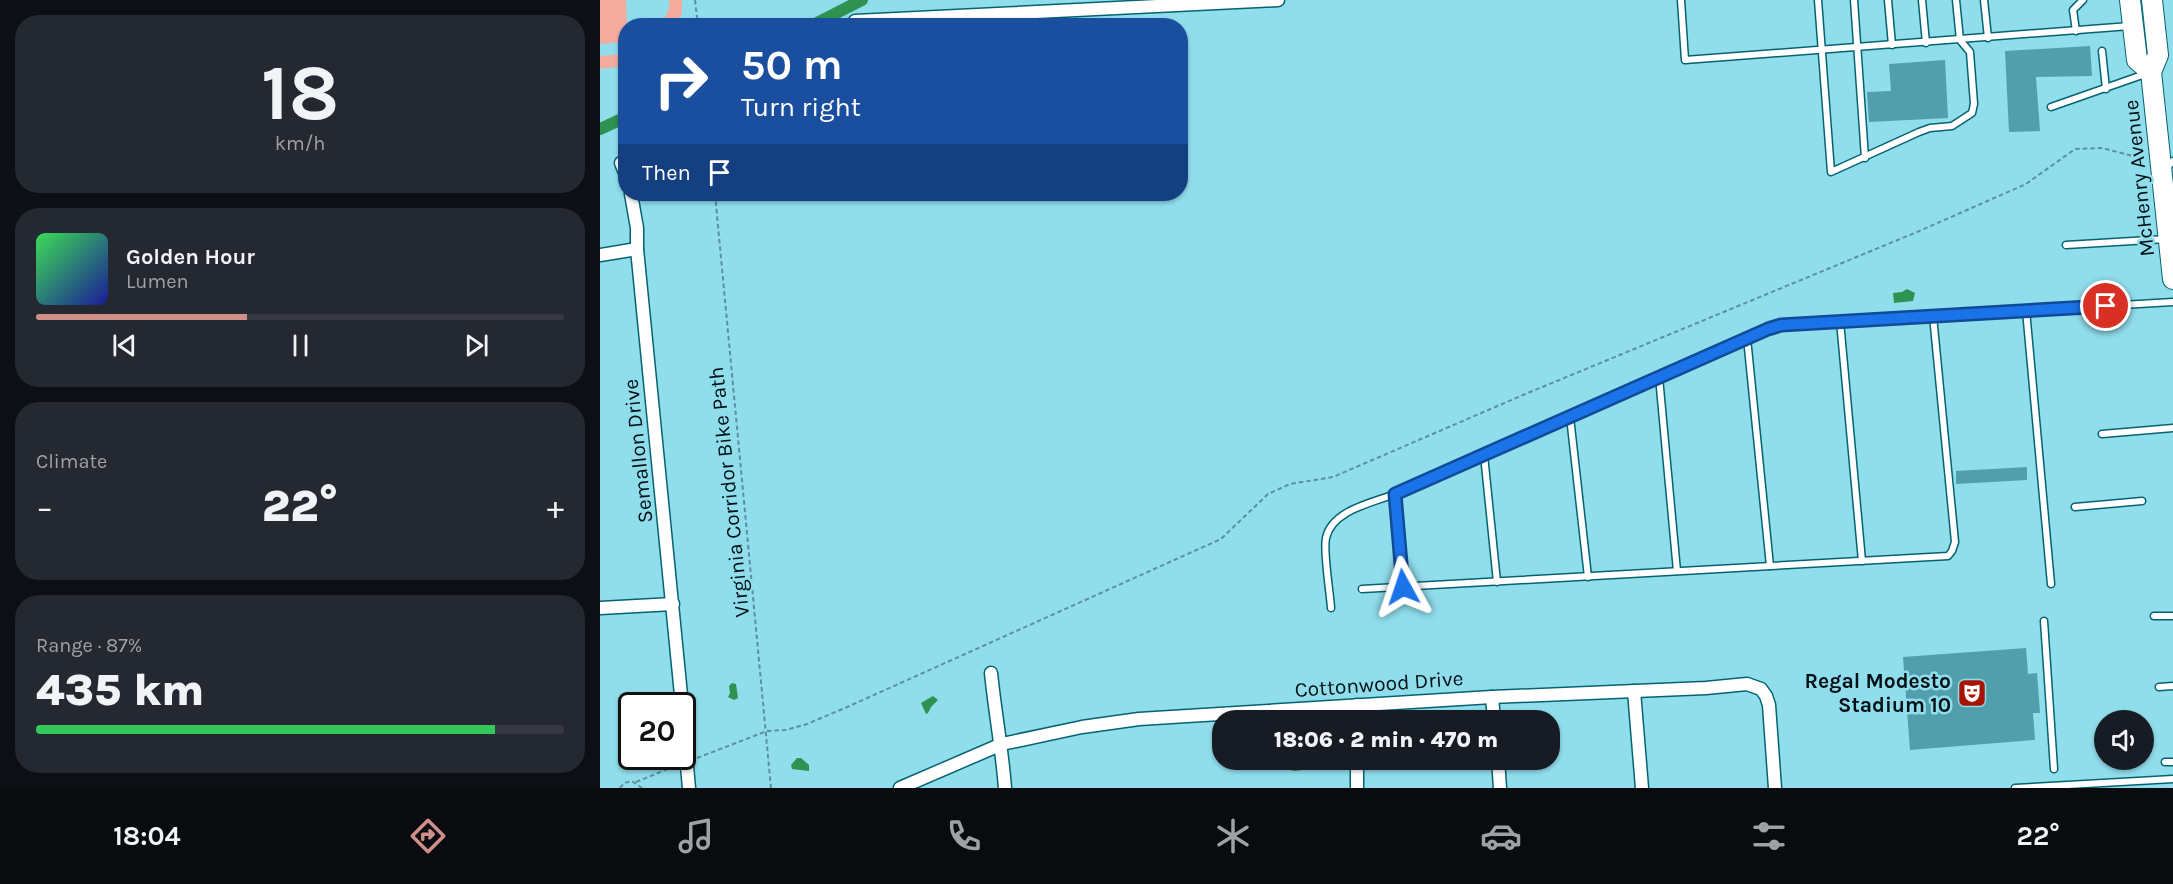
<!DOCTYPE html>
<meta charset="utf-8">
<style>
:root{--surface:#171b24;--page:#242831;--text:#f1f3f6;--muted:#9ea1a6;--line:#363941;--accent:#d08f88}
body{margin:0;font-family:Karla,sans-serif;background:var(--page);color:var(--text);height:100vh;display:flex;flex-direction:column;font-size:22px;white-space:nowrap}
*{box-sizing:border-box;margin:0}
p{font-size:20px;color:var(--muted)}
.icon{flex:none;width:33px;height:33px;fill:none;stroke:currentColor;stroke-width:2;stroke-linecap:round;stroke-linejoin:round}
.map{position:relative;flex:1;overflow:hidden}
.details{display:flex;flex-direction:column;gap:15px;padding:15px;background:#0d0f14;width:600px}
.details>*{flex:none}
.guide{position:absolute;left:18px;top:18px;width:570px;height:183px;border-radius:24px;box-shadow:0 2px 4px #0004;background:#1a4fa0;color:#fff;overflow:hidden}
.buttons{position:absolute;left:1494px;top:710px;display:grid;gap:12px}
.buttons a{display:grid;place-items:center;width:60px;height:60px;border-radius:50%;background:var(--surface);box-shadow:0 2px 4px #0004;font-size:30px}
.speed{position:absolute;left:18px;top:692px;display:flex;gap:12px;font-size:30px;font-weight:700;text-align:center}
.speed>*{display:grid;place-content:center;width:78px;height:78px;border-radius:50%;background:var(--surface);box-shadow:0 2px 4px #0004;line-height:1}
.speed .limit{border:3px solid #111;border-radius:9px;background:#fff;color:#111}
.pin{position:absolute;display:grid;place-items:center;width:51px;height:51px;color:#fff;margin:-26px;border:3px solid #fff;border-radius:50%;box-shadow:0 2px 6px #0007}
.me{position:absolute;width:66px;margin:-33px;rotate:355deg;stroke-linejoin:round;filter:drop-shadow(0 0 4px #0008)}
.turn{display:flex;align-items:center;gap:21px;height:126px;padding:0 24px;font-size:27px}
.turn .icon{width:78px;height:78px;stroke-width:2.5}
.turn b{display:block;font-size:42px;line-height:51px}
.then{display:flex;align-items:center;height:57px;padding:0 24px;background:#0003;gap:12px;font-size:22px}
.big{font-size:45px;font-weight:800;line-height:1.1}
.details .widget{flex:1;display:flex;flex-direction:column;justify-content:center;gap:9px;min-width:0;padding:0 21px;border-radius:24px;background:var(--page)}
.details .dial{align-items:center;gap:0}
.dial b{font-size:78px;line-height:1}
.song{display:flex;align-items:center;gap:18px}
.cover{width:72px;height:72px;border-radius:9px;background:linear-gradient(135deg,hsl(130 70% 55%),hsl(240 70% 35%))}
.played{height:6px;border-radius:3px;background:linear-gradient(90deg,var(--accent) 40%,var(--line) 40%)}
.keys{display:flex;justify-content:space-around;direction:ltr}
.heat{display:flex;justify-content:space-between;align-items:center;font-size:33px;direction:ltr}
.charge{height:9px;border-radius:4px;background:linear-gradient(90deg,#34c759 87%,var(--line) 0)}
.trip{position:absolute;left:612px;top:710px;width:348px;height:60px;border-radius:24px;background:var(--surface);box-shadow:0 2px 4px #0004;font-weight:800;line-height:60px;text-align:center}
.tab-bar{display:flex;height:96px;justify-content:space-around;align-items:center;background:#090b0e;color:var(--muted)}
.tab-bar .icon{width:42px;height:42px}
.tab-bar .on{color:var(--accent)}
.tab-bar b{font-size:27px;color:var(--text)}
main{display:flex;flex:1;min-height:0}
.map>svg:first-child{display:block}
</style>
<main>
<section class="details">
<div class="widget dial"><b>18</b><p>km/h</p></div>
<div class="widget">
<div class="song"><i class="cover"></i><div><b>Golden Hour</b><p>Lumen</p></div></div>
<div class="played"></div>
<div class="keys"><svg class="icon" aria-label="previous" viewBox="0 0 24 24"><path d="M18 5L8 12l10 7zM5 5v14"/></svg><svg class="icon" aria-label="pause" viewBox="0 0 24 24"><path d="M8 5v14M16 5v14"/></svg><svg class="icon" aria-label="next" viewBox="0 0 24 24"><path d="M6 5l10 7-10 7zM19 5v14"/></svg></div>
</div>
<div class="widget"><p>Climate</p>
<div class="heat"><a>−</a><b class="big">22°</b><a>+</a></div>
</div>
<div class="widget"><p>Range · 87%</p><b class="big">435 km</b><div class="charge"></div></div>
</section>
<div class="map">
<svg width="1573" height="788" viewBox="0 0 1573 788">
<rect width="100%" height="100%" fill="#90ddec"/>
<!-- green -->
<g fill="#f4ac9f">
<polygon points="0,0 26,0 27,25 26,26 25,42 0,44"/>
<polygon points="69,0 82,0 82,12 77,25 62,25 69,8"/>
<polygon points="25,54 25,66 0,69 0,56"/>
</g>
<!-- water -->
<g fill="#2e9250">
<polygon points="1307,289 1315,293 1313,301 1294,303 1293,293 1302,292"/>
<polygon points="132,683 136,684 138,698 134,700 128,697 130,693 129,686"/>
<polygon points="333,696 338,700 331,707 328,713 326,714 321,703"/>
<polygon points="197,758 201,758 209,765 209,771 192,769 191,765"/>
<polygon points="699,759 705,766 703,770 694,771 686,769 686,763"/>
</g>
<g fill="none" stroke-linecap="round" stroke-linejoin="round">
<!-- canal -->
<g stroke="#2e9250" stroke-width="12">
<polyline points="211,26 262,0"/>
<polyline points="0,129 26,117"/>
</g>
</g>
<!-- building -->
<g fill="#519eac">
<polygon points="1490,46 1492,76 1436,77 1440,131 1409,132 1405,51"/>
<polygon points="1345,60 1348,118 1269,122 1267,92 1291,91 1289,64"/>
<polygon points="1427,467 1427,480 1356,484 1356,471"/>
<polygon points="1426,648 1428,674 1437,673 1440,713 1433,713 1435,740 1310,750 1303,657"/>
</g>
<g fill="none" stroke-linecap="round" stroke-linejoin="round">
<!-- lane casing -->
<g stroke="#056371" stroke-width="9">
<g id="lane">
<polyline points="1081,0 1085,60 1530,26"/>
<polyline points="1218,0 1231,172 1319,132 1330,128 1352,126 1372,113 1374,104 1370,52 1360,40 1356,0"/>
<polyline points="1254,0 1265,158"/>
<polyline points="1288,0 1292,45"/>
<polyline points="1322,0 1326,43"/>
<polyline points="1384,0 1388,38"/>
<polyline points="1476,31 1473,10 1483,0"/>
<polyline points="1502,51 1506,89"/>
<polyline points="1451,107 1548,73"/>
<polyline points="1565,170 1573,161"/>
<polyline points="1466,245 1566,239"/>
<polyline points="1426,310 1451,584"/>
<polyline points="1240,321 1262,561"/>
<polyline points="1147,338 1170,566"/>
<polyline points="1059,377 1077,571"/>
<polyline points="970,417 988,577"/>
<polyline points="1502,434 1573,428"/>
<polyline points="884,455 897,582"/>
<polyline points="795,494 803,587"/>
<polyline points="1475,507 1542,501"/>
<polyline points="762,589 1348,556 1352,551 1355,542 1333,316"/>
<path d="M731,608c-1,-16 -8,-57 -5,-70 6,-28 46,-35 69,-44l373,-165 13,-4 392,-23"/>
<polyline points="1554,616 1573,616"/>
<polyline points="1444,621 1454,769"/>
<polyline points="1559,687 1573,686"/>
<polyline points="1565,762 1573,762"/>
<polyline points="1415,788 1573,779"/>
</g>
</g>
<!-- street casing -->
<g stroke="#056371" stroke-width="15">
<g id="street">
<polyline points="255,21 678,0"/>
<polyline points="21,163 26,175"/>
<polyline points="31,194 37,228 37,249 82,705"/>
<polyline points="0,255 37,249"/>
<polyline points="0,608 73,604"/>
<path d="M391,673c4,39 11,76 14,115"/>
<polyline points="1034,691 1042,788"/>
<polyline points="892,697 894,720"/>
<polyline points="757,705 757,720"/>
<polyline points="82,712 89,788"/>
<polyline points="757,759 757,788"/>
<polyline points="898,759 900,788"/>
<polyline points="300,788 402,744 482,727 539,719 892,697 1106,688 1147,684 1161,689 1166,696 1169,705 1175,788"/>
</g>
</g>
<!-- primary casing -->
<g stroke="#056371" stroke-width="22">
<g id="primary">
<polyline points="1530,0 1537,60 1551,72"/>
<polyline points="1552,0 1558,55 1551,72 1573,279"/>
</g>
</g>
<!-- path -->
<g stroke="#5b919c" stroke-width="2" stroke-dasharray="4.5 3" stroke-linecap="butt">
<polyline points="95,0 98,26"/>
<polyline points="115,194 171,788"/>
<polyline points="97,758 167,731 186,730 207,724 245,708 621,539 668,494 690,484 733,477 923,395 1317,232 1426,184 1475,149 1502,148 1533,156 1543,155"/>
<polyline points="36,782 75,766"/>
<polyline points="20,788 24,783 32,781 42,788"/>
</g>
<!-- lane -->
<use href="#lane" stroke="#fff" stroke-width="6"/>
<!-- street -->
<use href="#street" stroke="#fff" stroke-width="12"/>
<!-- primary -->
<use href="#primary" stroke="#fff" stroke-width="20"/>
</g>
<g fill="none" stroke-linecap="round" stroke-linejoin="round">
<!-- route casing -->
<g stroke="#114b97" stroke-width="15">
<polyline id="route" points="803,587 795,494 1168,329 1181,325 1506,306"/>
</g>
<!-- route -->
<use href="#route" stroke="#1a73e8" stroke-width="10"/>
</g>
<!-- icons -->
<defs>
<g id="theatre-square" transform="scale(1.5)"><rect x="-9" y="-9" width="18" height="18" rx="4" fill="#a71502" stroke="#90ddec"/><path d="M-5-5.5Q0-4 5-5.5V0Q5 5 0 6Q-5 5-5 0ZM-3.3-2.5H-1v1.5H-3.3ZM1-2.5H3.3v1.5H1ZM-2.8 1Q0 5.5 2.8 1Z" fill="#fff"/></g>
</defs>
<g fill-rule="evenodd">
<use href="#theatre-square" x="1372" y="693"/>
</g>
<g text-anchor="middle" stroke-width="5" stroke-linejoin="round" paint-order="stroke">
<!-- street labels -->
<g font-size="21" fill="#001014" stroke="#90ddec">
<text transform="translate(1539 178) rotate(-96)" y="7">McHenry Avenue</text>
<text transform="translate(38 451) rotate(-96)" y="7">Semallon Drive</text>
<text transform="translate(129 492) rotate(-96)" y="7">Virginia Corridor Bike Path</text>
<text transform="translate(779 684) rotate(-4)" y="7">Cottonwood Drive</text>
</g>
<!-- poi labels -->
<g font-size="21" font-weight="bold" fill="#001014" stroke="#90ddec" text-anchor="end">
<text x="1351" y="688">Regal Modesto<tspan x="1351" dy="24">Stadium 10</tspan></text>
</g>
</g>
</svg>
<div class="buttons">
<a><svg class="icon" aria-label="sound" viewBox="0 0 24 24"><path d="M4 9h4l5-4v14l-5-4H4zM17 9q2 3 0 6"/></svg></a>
</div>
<div class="speed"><div class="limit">20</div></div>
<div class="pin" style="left:1506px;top:306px;background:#d93025"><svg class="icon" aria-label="arrive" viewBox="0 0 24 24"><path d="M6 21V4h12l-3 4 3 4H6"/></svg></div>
<svg class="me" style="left:803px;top:587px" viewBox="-20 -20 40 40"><path d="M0-17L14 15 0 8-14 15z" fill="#1a73e8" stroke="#fff" stroke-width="4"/></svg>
<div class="trip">18:06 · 2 min · 470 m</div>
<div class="guide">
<div class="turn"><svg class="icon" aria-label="right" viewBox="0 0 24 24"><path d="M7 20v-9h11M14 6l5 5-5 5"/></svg><div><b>50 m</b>Turn right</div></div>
<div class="then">Then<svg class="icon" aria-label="arrive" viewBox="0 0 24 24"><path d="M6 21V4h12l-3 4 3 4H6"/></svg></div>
</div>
</div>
</main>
<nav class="tab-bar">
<b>18:04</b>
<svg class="icon on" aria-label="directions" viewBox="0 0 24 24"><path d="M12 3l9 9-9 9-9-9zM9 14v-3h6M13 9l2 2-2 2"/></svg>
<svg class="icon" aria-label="music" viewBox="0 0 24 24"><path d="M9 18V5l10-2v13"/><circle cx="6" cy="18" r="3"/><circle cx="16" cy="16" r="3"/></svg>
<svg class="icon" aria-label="phone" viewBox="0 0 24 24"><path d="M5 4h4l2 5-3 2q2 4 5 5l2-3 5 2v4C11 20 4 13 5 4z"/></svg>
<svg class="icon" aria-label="climate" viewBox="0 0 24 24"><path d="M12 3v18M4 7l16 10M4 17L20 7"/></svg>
<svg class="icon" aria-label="car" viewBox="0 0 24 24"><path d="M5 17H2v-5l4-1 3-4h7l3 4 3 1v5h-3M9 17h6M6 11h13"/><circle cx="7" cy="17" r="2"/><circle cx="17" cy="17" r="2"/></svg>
<svg class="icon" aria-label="filters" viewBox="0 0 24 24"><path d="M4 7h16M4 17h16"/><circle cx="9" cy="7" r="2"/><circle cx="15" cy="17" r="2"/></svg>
<b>22°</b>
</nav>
